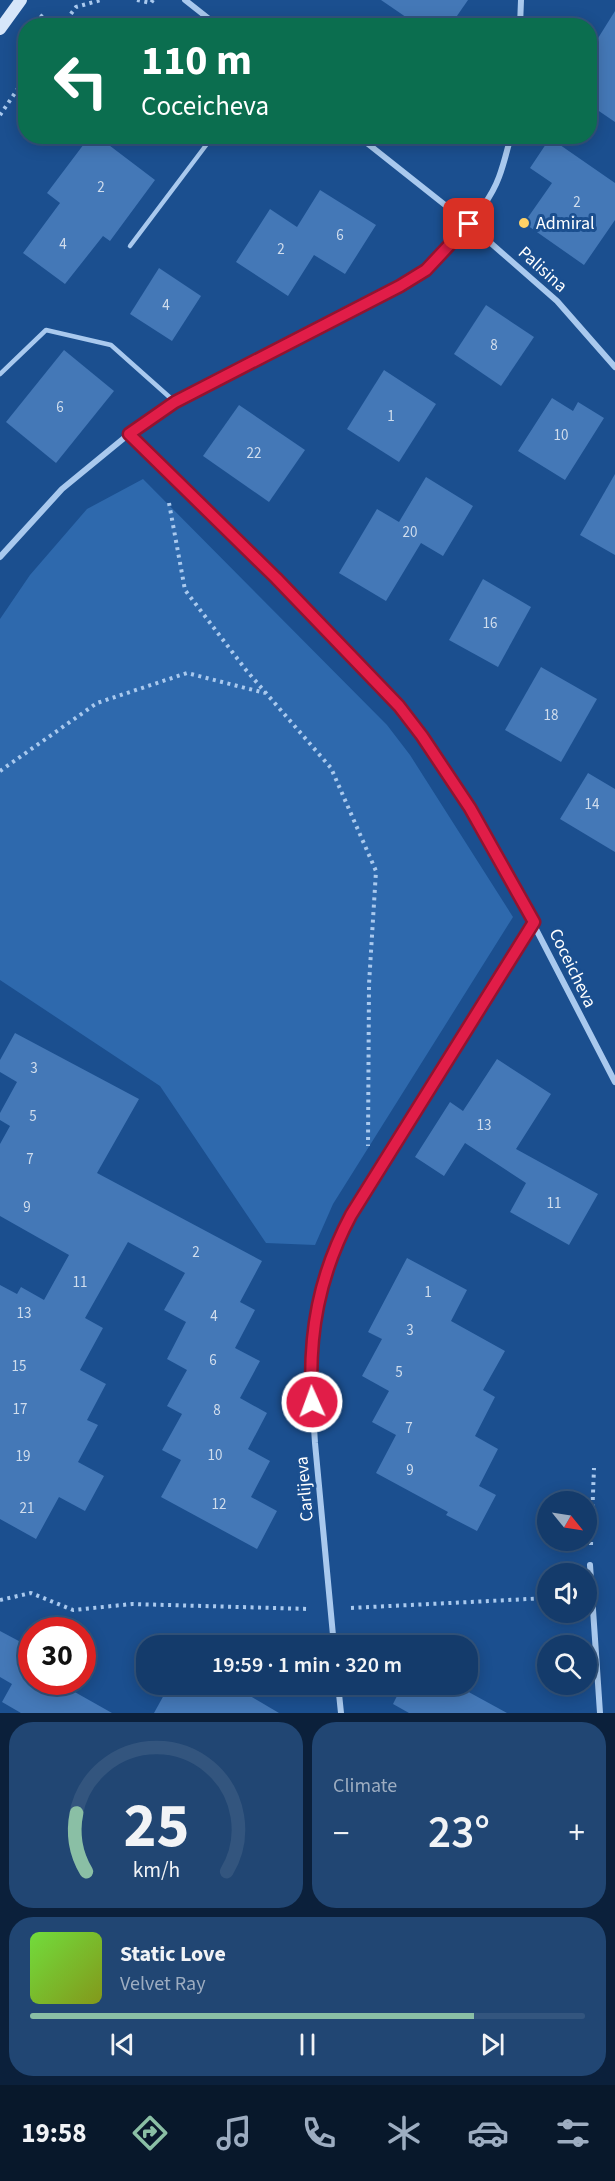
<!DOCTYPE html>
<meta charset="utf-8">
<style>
:root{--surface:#143b6b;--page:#214673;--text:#f1f3f6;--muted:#9dadc1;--line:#33557e;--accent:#8abfa5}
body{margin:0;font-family:"Source Sans 3",sans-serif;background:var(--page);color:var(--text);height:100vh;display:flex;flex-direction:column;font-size:22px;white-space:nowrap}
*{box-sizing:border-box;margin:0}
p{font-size:20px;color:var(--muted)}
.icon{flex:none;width:33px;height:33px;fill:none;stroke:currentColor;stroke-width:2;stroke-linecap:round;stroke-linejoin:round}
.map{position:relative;height:1713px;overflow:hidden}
.details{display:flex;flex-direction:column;gap:9px;padding:9px;background:#0b203b;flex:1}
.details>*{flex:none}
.hud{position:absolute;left:18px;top:18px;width:579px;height:126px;border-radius:24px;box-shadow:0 3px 15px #0003,0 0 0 2px var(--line);background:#0b6e4f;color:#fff;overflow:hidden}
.needle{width:39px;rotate:120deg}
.buttons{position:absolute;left:537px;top:1491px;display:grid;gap:12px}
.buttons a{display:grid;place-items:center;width:60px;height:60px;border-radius:50%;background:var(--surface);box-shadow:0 3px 15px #0003,0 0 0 2px var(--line);font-size:30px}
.speed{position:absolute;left:18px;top:1617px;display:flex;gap:12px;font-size:30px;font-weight:700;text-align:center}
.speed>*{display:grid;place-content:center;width:78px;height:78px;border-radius:50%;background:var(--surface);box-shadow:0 3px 15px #0003,0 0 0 2px var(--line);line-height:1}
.speed .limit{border:9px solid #d22;background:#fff;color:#111}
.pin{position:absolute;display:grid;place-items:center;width:51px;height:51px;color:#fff;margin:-26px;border-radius:12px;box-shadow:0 3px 9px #0006}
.me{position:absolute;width:66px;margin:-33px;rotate:358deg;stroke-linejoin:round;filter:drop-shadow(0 0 4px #0008)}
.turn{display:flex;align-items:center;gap:21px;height:126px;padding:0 24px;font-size:27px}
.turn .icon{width:78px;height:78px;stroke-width:2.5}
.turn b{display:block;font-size:42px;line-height:51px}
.big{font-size:45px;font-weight:600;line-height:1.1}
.details .widget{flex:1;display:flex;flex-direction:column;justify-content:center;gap:9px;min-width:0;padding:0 21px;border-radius:24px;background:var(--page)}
.details .dial{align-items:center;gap:0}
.dial svg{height:156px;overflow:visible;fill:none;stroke:var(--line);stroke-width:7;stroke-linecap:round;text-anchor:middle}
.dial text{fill:var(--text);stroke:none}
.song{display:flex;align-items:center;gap:18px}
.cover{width:72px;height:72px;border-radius:9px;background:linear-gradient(135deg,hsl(100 70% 55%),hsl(70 70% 35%))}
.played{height:6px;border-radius:3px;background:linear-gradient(90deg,var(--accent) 80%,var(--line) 80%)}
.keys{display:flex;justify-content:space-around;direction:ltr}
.heat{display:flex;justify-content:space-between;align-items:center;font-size:33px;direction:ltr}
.details .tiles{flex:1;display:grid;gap:9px;grid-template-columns:1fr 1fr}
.widget:last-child{grid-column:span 2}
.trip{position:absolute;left:136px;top:1635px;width:342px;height:60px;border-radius:24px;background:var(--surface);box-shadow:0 3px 15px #0003,0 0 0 2px var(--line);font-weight:600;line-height:60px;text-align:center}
.menu{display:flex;height:96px;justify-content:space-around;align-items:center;background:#08182b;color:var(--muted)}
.menu .icon{width:42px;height:42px}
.menu .current{color:var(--accent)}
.menu b{font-size:27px;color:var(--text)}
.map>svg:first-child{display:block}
</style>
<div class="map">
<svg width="615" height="1713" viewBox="0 0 615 1713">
<rect width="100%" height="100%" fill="#1b4f8f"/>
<!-- green -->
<polygon fill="#2e69ad" points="143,479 387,725 410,755 513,917 333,1204 315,1245 266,1243 160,1086 0,980 0,619 30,575 87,509"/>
<!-- building -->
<g fill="#4478b7">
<polygon points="381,0 468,0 450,26 419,26"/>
<polygon points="615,11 615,122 590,105 590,51"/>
<polygon points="90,136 97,136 155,180 110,241 103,236 65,284 23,253 60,203 47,193"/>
<polygon points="550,138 615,183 615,220 584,265 524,223 552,183 530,168"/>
<polygon points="320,190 376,225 345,274 314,255 288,296 236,262 270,209 297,227"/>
<polygon points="159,268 201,296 172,341 130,314"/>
<polygon points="486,305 534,337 501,386 454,354"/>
<polygon points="64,350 114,391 56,463 6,422"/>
<polygon points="384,370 436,404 399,462 347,429"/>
<polygon points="552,398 573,411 578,402 604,418 565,480 518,451"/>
<polygon points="239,405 305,450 269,502 203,456"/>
<polygon points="615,474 615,555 580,535"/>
<polygon points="426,477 473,506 443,556 421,543 386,601 339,573 377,509 399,522"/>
<polygon points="483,579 531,607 498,667 449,640"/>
<polygon points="541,667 597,699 561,762 505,730"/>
<polygon points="588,773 615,789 615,852 560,819"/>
<polygon points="15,1033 139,1099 97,1173 262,1261 240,1302 255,1310 235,1348 260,1361 240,1398 267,1413 248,1449 270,1461 251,1497 277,1511 257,1549 161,1497 181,1460 162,1450 182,1414 167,1406 187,1370 167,1359 186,1322 164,1310 185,1273 128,1242 85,1318 103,1328 80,1370 106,1384 87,1420 98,1425 78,1462 104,1476 85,1511 59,1497 36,1539 0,1519 0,1285 17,1294 21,1287 44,1300 69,1255 0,1216 0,1144 10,1126 0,1120 0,1113 17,1082 0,1072 0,1060"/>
<polygon points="497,1059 551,1094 516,1149 598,1194 569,1245 510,1212 526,1183 465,1143 444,1176 415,1157 450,1102 463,1111"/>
<polygon points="407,1258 467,1290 451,1321 505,1351 483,1390 495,1397 475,1436 498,1449 479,1486 496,1495 477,1531 446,1515 448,1512 376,1473 396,1435 372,1422 389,1391 362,1376 382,1339 368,1332"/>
<polygon points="0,1631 32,1648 32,1682 57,1682 112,1713 21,1713 2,1702 12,1684 0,1677"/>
<polygon points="170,1684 230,1684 279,1713 154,1713"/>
<polygon points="403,1684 454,1684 507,1713 409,1713 393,1704"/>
</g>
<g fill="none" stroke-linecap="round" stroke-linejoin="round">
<!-- path -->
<g stroke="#a9c9ee" stroke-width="4" stroke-dasharray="3 4.5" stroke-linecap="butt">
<polyline points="137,0 151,3 153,0"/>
<polyline points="40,15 55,26"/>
<polyline points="62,26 76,7 101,0"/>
<polyline points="0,115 26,77"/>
<polyline points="169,503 185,590 246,670 331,768 376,871 369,984 368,1146"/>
<polyline points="0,771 97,703 187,673 265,693"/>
<polyline points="591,1545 594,1468"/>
<polyline points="0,1600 31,1593 73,1610 132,1604 310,1609"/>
<polyline points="351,1608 548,1598"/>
</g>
<!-- lane -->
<g stroke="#a9c9ee" stroke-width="4.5">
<polyline points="130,246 213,136"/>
<polyline points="0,374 46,330 111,345 175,402"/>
</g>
<!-- street -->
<g stroke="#a9c9ee" stroke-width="6">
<polyline points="185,0 218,26"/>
<polyline points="520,26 521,0"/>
<polyline points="358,136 469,224 557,301 615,367"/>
<polyline points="129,434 276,578 399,707 422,736 494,848 615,1082"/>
<path d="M0,557l62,-68 67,-55 46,-32 225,-116c34,-21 85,-71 99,-109 5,-13 8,-27 12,-41"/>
<polyline points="590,1565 600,1713"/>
<polyline points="334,1646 315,1443 311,1382 313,1331 332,1249 351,1214 534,922"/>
<polyline points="338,1684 341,1713"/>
</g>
<!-- secondary -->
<polyline stroke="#d6e6fa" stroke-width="12" points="0,29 21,0"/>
</g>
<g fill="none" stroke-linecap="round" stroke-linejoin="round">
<!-- route casing -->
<g stroke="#92132f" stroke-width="15">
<path id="route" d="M312,1402c-4,-68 7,-127 39,-187l183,-293 -64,-114 -48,-72 -23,-30 -123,-128 -147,-144 46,-32 225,-116 26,-16 43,-46"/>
</g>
<!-- route -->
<use href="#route" stroke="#e11d48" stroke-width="10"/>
</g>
<!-- markers -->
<circle fill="#ffd166" stroke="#1b4f8f" stroke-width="2" cx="524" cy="223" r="6"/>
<g text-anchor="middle" stroke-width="6" stroke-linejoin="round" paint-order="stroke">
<!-- number labels -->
<g font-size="15" fill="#d0dded">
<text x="101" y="192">2</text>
<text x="577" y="207">2</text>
<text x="340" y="240">6</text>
<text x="63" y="249">4</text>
<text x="281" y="254">2</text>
<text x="166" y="310">4</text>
<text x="494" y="350">8</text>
<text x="60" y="412">6</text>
<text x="391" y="421">1</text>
<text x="561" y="440">10</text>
<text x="254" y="458">22</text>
<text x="410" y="537">20</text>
<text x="490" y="628">16</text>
<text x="551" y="720">18</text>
<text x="592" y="809">14</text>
<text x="34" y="1073">3</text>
<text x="33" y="1121">5</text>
<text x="484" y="1130">13</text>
<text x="30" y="1164">7</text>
<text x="554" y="1208">11</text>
<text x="27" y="1212">9</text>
<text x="196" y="1257">2</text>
<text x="80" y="1287">11</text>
<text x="428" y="1297">1</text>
<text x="24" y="1318">13</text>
<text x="214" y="1321">4</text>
<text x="410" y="1335">3</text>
<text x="213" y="1365">6</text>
<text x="19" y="1371">15</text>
<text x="399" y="1377">5</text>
<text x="20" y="1414">17</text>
<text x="217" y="1415">8</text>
<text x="409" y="1433">7</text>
<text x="215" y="1460">10</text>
<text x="23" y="1461">19</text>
<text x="410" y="1475">9</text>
<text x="219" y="1509">12</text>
<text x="27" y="1513">21</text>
</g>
<!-- poi labels -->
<g font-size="18" fill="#fff" stroke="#1b4f8f" text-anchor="start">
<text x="536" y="229">Admiral</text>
</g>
<!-- street labels -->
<g font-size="18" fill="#fff" stroke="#1b4f8f">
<text transform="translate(543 269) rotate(42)" y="6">Palisina</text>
<text transform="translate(573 968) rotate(64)" y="6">Coceicheva</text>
<text transform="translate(304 1489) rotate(-95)" y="6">Carlijeva</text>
</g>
</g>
</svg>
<div class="buttons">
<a><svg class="needle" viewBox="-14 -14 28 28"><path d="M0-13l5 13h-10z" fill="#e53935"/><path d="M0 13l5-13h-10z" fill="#9dadc1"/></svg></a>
<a><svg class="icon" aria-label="sound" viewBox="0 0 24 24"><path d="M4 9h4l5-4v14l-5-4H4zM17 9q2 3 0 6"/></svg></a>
<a><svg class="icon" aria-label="search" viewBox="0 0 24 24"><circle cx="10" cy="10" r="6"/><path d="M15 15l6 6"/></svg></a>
</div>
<div class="speed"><div class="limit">30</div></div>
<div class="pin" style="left:469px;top:224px;background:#d93025"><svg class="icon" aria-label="arrive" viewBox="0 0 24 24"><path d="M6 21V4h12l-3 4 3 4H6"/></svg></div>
<svg class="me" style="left:312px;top:1402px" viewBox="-20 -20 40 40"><circle r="17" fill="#e11d48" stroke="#fff" stroke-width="3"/><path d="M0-11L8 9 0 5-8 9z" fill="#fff"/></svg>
<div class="trip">19:59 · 1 min · 320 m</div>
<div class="hud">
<div class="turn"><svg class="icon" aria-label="left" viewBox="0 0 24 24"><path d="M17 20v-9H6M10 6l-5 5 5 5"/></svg><div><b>110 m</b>Coceicheva</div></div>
</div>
</div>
<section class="details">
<div class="tiles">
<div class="widget dial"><svg viewBox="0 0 100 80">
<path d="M14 69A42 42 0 1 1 86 69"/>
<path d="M14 69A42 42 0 0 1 9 39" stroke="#8abfa5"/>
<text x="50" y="56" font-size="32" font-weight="700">25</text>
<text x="50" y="72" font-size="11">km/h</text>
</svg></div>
<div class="widget"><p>Climate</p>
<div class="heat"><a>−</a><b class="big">23°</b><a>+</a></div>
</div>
<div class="widget">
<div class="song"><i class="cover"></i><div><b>Static Love</b><p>Velvet Ray</p></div></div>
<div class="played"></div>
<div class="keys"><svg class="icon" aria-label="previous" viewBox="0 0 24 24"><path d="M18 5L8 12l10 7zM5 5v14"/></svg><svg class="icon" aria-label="pause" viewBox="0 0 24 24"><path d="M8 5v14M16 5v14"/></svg><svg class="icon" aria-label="next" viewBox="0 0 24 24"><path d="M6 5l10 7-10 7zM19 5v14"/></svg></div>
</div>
</div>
</section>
<nav class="menu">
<b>19:58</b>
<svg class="icon current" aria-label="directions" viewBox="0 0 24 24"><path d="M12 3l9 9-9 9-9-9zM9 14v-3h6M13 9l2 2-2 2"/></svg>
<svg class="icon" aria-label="music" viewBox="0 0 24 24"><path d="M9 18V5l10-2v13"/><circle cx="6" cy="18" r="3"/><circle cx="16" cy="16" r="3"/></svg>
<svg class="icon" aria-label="phone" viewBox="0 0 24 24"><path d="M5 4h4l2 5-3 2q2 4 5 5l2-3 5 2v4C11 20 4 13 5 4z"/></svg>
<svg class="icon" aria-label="climate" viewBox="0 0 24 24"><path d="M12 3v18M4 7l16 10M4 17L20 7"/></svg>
<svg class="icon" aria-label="car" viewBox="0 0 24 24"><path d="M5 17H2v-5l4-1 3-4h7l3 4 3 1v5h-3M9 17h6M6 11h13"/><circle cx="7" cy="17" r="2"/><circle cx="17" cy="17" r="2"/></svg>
<svg class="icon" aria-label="filters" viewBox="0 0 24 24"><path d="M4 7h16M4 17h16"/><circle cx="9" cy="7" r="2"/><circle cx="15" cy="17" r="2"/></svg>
</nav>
